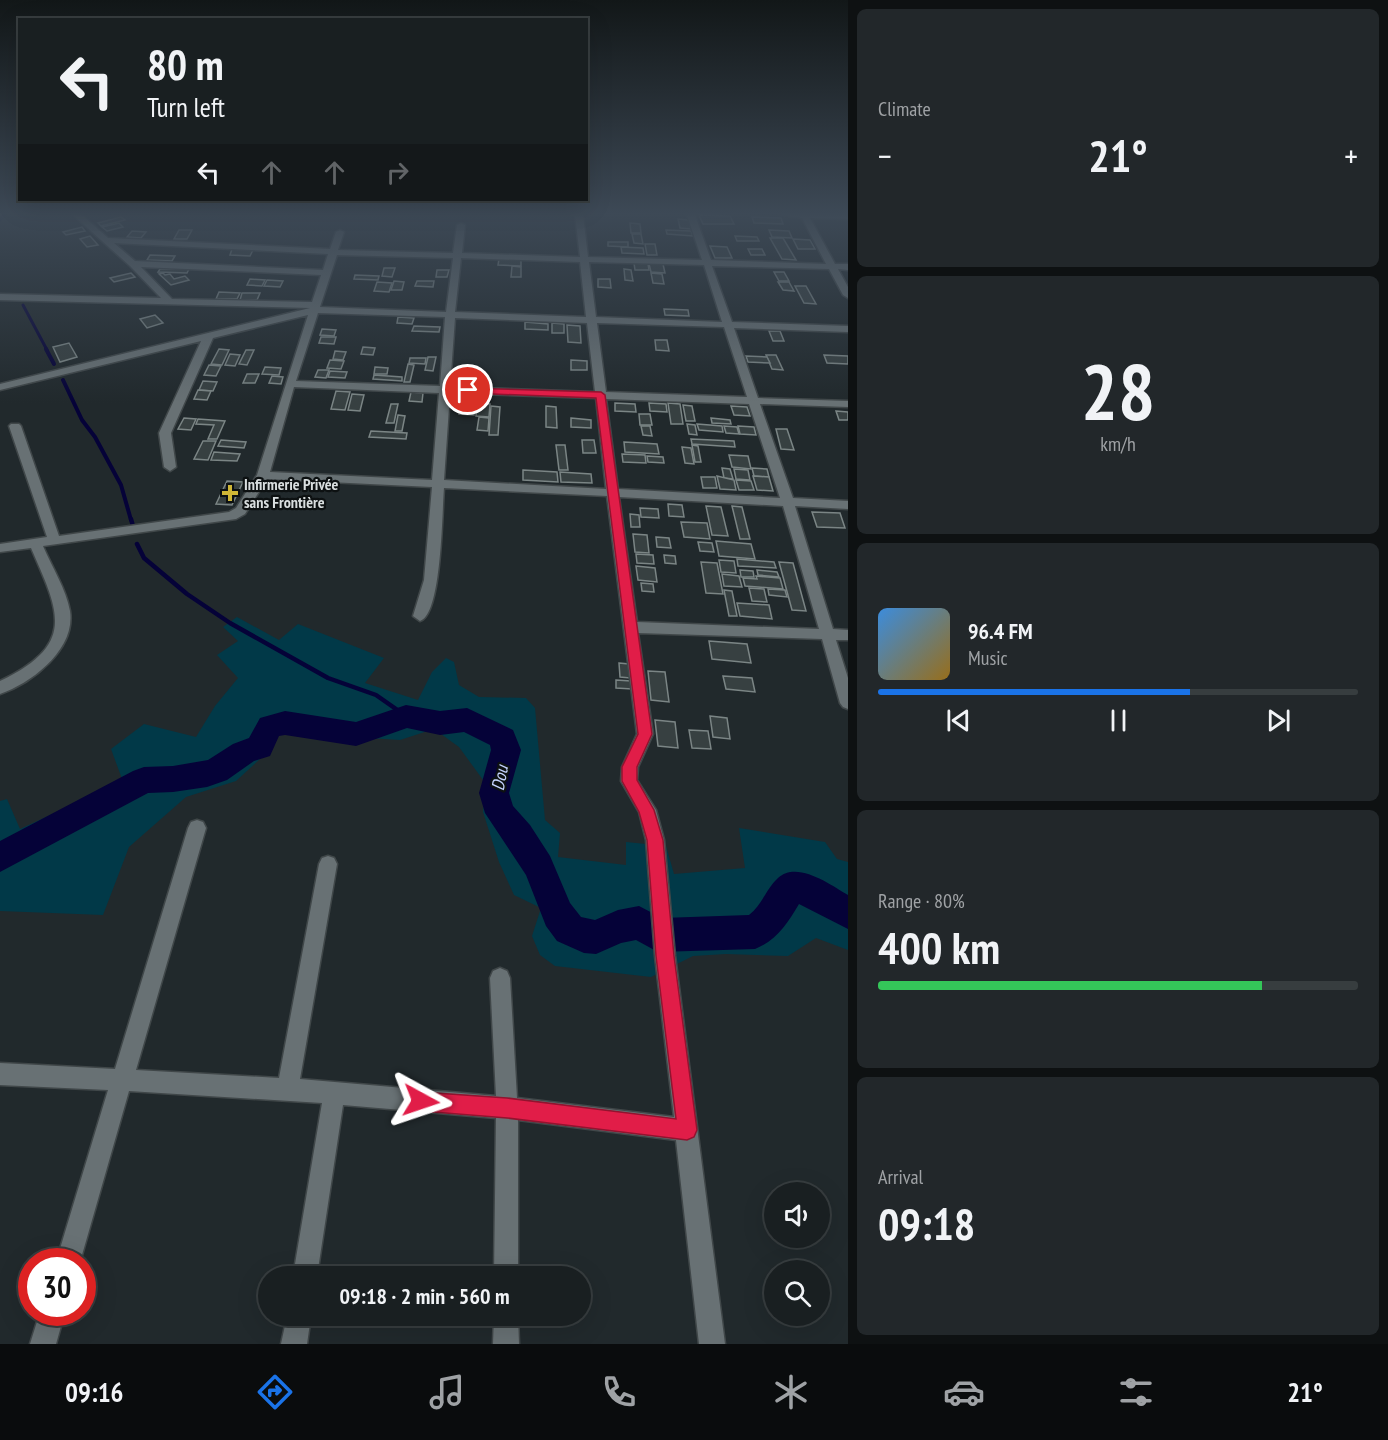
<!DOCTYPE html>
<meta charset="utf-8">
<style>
:root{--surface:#191f21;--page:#22272a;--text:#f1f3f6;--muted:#9fa2a5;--line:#373d3f;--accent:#1a73e8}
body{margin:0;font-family:"PT Sans Narrow",sans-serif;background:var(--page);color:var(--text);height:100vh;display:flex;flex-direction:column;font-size:22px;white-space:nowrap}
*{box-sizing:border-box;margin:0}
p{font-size:20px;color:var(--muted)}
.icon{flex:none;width:33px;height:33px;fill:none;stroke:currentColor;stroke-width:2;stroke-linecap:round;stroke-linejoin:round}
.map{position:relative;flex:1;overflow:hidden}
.panel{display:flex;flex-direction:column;gap:9px;padding:9px;background:#0e1112;width:540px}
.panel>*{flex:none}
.guide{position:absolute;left:18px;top:18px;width:570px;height:183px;border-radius:0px;box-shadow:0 6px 24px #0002,0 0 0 2px var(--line);background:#191f21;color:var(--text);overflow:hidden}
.tools{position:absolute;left:764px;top:1182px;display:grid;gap:12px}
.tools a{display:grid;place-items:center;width:66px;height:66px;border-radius:50%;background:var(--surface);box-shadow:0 6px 24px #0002,0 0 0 2px var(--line);font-size:30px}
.speed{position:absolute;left:18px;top:1248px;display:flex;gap:12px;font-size:30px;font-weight:700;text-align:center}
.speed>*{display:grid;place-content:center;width:78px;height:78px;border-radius:50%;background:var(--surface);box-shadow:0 6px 24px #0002,0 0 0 2px var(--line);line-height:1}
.speed .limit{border:9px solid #d22;background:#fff;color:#111}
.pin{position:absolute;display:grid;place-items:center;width:51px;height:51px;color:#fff;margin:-26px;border:3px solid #fff;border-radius:50%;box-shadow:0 2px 6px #0007}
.me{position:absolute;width:66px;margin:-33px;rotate:95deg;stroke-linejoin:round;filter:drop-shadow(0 0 4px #0008)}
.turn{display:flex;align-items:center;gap:21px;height:126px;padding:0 30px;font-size:27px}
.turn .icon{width:78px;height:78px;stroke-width:2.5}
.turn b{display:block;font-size:42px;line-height:51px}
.lanes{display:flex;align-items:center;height:57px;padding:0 30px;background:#0003;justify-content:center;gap:30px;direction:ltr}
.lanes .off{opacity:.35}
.big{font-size:45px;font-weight:700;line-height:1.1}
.panel .card{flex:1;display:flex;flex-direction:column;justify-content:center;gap:9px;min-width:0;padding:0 21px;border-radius:9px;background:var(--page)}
.panel .dial{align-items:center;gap:0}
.dial b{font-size:78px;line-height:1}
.song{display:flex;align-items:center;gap:18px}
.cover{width:72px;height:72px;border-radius:9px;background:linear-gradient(135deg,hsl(210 70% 55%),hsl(40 70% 35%))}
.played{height:6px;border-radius:3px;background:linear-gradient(90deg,var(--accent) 65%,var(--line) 65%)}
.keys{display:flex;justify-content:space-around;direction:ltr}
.heat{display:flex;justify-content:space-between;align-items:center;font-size:33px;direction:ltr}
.charge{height:9px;border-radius:4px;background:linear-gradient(90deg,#34c759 80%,var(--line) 0)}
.trip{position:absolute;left:258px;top:1266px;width:333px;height:60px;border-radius:30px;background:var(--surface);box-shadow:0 6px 24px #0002,0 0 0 2px var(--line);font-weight:700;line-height:60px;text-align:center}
.tabs{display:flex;height:96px;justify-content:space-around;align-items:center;background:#0a0c0d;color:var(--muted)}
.tabs .icon{width:42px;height:42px}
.tabs .current{color:var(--accent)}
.tabs b{font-size:27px;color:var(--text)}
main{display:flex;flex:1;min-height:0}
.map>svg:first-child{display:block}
</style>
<main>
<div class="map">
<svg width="848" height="1344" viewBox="0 0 848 1344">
<rect width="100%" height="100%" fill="#21292c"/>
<!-- green -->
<polygon fill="#013948" points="237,617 279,640 298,624 384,658 365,683 418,700 432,672 446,658 454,662 459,685 479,697 526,698 535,708 545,820 560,833 558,857 626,865 626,842 666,846 674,874 745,868 739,828 825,842 837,859 848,862 848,950 816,938 788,956 726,954 693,956 651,977 555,966 540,955 532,936 541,908 514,895 499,862 483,812 486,784 459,747 434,729 400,740 271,732 260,759 236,781 186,797 129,847 103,915 0,911 0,801 7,799 20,829 89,797 93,803 125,787 111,749 144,724 196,737 215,706 238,678 217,655 238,641 223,627"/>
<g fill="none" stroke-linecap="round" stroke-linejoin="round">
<!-- stream-far2 -->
<g stroke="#050238" stroke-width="3">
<polyline points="0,220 4,215"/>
<polyline points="23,305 47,350"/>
</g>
<!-- stream-far1 -->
<g stroke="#050238" stroke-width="4">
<polyline points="46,349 54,364"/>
<polyline points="63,380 82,420 95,437 121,485 131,520"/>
</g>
<!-- stream -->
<g stroke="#050238" stroke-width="4.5">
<polyline points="131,519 133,526"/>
<polyline points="137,544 144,558 187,594 230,623 328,678 376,695 406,716"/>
</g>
<!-- river -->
<path fill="#050238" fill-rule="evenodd" d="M406,705l34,6 27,-3 46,22 8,20 -12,43 4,13 17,19 20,31 20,47 11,14 14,3 23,-10 21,-4 23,12 87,-3c13,-10 17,-26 29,-37 19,-18 53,7 70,17v34l-49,-25c-12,20 -22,36 -44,45l-97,3 -22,-12 -15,3 -25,11 -12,-1 -27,-12 -11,-15 -20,-51 -41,-62 -6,-20 12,-43 -1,-5 -26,-13 -24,3 -33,-7 -51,18 -71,-11 -6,1 -9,20 -16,5 -27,19 -20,7 -34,5 -25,1 -148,79v-31l133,-70 11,-4 29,-1 35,-6 25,-16 16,-6 11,-20 25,-7 71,11z"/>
</g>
<!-- building -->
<g fill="#374041" stroke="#7b8585" stroke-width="1.5">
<polygon points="699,215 730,216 734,224 703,224"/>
<polygon points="121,217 125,220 101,226 98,223"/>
<polygon points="752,217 781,218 783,224 754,223"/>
<polygon points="678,219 689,220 691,229 680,228"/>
<polygon points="119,223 123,227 107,231 102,227"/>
<polygon points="630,223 640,224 641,233 631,233"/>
<polygon points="82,227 85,231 66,235 63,232"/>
<polygon points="179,230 192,230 187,239 174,239"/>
<polygon points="666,230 691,231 693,236 667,234"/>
<polygon points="769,230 789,231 792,238 772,237"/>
<polygon points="132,231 146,232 141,238 127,237"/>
<polygon points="632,234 641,234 643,244 634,243"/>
<polygon points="90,236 98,245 87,247 80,239"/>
<polygon points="735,236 757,237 759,241 737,241"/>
<polygon points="770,238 783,238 796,260 782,259"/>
<polygon points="793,239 810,240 815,249 798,249"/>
<polygon points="608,242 628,242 628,247 608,246"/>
<polygon points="645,244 655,244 657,255 647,255"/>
<polygon points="710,246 727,247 732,258 715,258"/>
<polygon points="621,247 643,248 644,254 622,253"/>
<polygon points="232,249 253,250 250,256 230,255"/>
<polygon points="748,249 762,249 765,255 751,255"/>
<polygon points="150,255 175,256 172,261 147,260"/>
<polygon points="499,259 521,260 521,266 498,265"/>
<polygon points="634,263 648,264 649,270 635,270"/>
<polygon points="649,264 663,264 665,273 651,272"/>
<polygon points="512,266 521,267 521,277 511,277"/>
<polygon points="384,268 395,268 392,277 382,276"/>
<polygon points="160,269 189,269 187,273 158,272"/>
<polygon points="624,269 631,270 633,281 625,280"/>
<polygon points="437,270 449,270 447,277 436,277"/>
<polygon points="774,272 784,272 789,281 779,281"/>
<polygon points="131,273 135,277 114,282 110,278"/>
<polygon points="163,273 165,275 170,274 174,279 185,276 189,280 171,285 159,274"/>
<polygon points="651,273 662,274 664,284 653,283"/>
<polygon points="355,275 379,276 378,280 354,279"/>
<polygon points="250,279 265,280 262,286 247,285"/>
<polygon points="598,279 610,279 611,288 598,287"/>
<polygon points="267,280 283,281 280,287 264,286"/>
<polygon points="394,281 404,282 402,290 391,290"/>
<polygon points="417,281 434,281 433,287 415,286"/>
<polygon points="377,282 392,283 389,292 374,291"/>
<polygon points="778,282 789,282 794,291 783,290"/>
<polygon points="795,286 806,286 816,304 804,303"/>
<polygon points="219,292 240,293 237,299 216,299"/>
<polygon points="242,293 260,293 257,300 240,300"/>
<polygon points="664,309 688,310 689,316 665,315"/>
<polygon points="155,315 163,323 147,328 140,319"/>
<polygon points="398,317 414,318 412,324 397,323"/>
<polygon points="525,322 548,324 548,330 525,329"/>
<polygon points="552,323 564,324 564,333 552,333"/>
<polygon points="567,325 580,326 581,343 568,342"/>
<polygon points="414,326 440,327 439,332 412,331"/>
<polygon points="322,329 336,330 334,336 320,335"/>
<polygon points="769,331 780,331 784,341 773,341"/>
<polygon points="321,337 336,337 334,344 319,343"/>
<polygon points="655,340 667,340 669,351 656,350"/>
<polygon points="69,343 77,357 60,362 53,347"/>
<polygon points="363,347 375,348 373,355 361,354"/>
<polygon points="219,349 229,350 222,365 211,364"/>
<polygon points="246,350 254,350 247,365 239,364"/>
<polygon points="335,351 346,352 343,360 333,359"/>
<polygon points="230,354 240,355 235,366 225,365"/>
<polygon points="766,355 776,355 783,370 772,369"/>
<polygon points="824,355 848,356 848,364 827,363"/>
<polygon points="746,356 767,357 770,363 748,362"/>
<polygon points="428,357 436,357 433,371 425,370"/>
<polygon points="410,358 426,358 425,364 409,363"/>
<polygon points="330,360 344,361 341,369 327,368"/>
<polygon points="571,360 587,361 587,370 571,370"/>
<polygon points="408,364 414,365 410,382 404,382"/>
<polygon points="209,365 221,366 216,376 204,375"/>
<polygon points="265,367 281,368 279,375 262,374"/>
<polygon points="375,367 388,368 387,374 374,374"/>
<polygon points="318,370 329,370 326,378 315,377"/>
<polygon points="330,371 347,372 345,378 328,377"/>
<polygon points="247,374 259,374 255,383 243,383"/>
<polygon points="374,375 402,377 402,381 373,379"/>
<polygon points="272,376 283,377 281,384 269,383"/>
<polygon points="203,381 217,382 213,391 199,390"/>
<polygon points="198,390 211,391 207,400 194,399"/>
<polygon points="336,391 350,392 345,410 331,409"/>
<polygon points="411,392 423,393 422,402 409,401"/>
<polygon points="352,394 364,395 360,411 348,410"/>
<polygon points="460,402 475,403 474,415 459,414"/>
<polygon points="477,403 490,404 489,417 476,416"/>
<polygon points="615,403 635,404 636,412 615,411"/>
<polygon points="649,403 666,404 667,412 650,411"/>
<polygon points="668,403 680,404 683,424 671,424"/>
<polygon points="391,404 398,404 394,423 386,423"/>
<polygon points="683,405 692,406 695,421 686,421"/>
<polygon points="491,406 500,407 498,435 489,435"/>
<polygon points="546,406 556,407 557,428 546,427"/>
<polygon points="731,406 747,407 750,416 734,415"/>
<polygon points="836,411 848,412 848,420 839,420"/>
<polygon points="639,414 650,414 652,425 640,425"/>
<polygon points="398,415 405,416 402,431 395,431"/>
<polygon points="479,417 489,418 488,431 477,430"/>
<polygon points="184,418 196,419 191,430 178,429"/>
<polygon points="571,418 591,420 591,428 571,427"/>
<polygon points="711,418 730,420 731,424 712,423"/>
<polygon points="198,419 225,421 217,439 208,439 214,425 196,424"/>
<polygon points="687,424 695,425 697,435 689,434"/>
<polygon points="697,424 722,426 723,432 699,430"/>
<polygon points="641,426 650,426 652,436 643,435"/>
<polygon points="724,426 737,427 739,434 726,433"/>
<polygon points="738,426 754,427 756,435 740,434"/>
<polygon points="776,429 787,429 794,450 781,449"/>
<polygon points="371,431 407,433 406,439 369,437"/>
<polygon points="691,439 734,441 735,447 692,444"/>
<polygon points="221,440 246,442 244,448 218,446"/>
<polygon points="582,440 594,440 596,453 583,453"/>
<polygon points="203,441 216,441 208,460 194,459"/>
<polygon points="624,442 657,444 659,454 625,452"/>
<polygon points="556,445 565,445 568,470 559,470"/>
<polygon points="692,445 698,446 701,462 695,462"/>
<polygon points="682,447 691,448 694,464 685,463"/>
<polygon points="214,452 240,454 237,461 211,460"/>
<polygon points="622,454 645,455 646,463 623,462"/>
<polygon points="729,455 748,456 751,469 732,467"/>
<polygon points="647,456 663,457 664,463 648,462"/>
<polygon points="722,468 730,469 733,479 724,478"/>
<polygon points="752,468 767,469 769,477 754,476"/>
<polygon points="734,469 748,470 750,480 736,479"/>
<polygon points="523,470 557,472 558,482 523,480"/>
<polygon points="560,472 591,474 592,483 561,482"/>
<polygon points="717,476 734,480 736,490 720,489"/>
<polygon points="753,476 769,477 773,491 757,490"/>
<polygon points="701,477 715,477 717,488 703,488"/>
<polygon points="736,480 751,481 754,490 739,490"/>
<polygon points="227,481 243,482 232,505 216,504"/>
<polygon points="668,504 682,505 684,517 669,516"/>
<polygon points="706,506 721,507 728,536 712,535"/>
<polygon points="732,506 742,507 750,539 740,539"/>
<polygon points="640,508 658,509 659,518 641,517"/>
<polygon points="812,512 840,513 845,528 817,527"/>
<polygon points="630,514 639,515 640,527 631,527"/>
<polygon points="681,522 707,523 710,539 684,537"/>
<polygon points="633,534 647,535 649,553 635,552"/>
<polygon points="656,537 669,538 671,548 657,547"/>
<polygon points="716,541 751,544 755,559 719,556"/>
<polygon points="698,542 712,543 714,552 700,551"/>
<polygon points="636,554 653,555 654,564 637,563"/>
<polygon points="664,555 675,556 676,564 665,563"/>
<polygon points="737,559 774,562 776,568 738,566"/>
<polygon points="719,560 734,561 736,573 721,572"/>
<polygon points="701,562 717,563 723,594 706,593"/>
<polygon points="779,562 793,563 806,611 792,610"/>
<polygon points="636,566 655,568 657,582 638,580"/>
<polygon points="740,570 753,571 754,577 741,577"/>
<polygon points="757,570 777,572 779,577 758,575"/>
<polygon points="722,574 739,576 742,587 724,586"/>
<polygon points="756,576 780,578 783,589 745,586 743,578 757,579"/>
<polygon points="641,583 653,584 654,592 642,591"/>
<polygon points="749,588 764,589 767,602 752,601"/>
<polygon points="768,589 785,590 787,597 769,595"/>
<polygon points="724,590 732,591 737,616 729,616"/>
<polygon points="737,603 769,605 772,619 740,616"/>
<polygon points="709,641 747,644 751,663 712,659"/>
<polygon points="619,663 629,664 630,678 620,677"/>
<polygon points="648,671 665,672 669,702 651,700"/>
<polygon points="723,676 752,678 755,692 726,689"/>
<polygon points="616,680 631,681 632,689 616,688"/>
<polygon points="710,716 727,718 730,739 713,737"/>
<polygon points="655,720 675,722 678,748 658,746"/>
<polygon points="689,730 708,731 711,749 692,748"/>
</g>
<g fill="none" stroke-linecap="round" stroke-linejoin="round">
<!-- street casing -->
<g stroke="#404749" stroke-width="3">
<g id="street">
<path d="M73,215h9l26,23 222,11 6,-17 4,-2 4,2 -6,18 115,3 4,-28 4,-2 4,2 -3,28 118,4 -5,-42h8l5,42 114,3 -15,-45h8l16,45 115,4 -24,-46 -20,-3h66v4l-38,-1 25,46h13v6l-10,-1 10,18v11l-5,-3 -14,-26 -117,-3 20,56 116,4v6l-114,-4 24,70 90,3v6l-88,-3 33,94 55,3v8l-53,-3 38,123 15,1v10h-12l12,38v31l-5,-2 -3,-4 -18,-64 -184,-6 15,101 -15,33 -1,13 19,30 8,30 11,116 50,388h-26l-23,-204 -158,-20v156h-24l2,-158 -153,-13 -26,171h-24l29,-173 -193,-12 -49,171h-24l52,-172 -108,-5v-22l115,6 73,-241 3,-6 6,-2 6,2 3,6 -70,242 143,8 40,-214 3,-6 6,-2 6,2 3,6 -37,215 196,17 -6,-118 3,-7 7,-3 7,3 3,7 7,120 157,19 -19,-161 -9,-116 -7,-28 -18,-31 1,-14 15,-33 -30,-238 -163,-8c-2,22 -2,127 -24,133l-7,-5 11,-36 8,-93 -165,-8 -22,35 -9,5 -193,27c9,21 23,43 27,65 6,38 -38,72 -70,83v-13c77,-37 59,-69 31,-133l-31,4v-8l47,-7 -38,-111 2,-2h8l2,2 38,110 170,-24 7,-4 21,-33 51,-160 -95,23 -42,95 5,34 -6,4 -6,-4 -5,-34 42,-92 -201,49v-6l310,-76 -310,-8v-6l161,4 -31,-32zM114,243l214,11 -5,16 -188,-9zM337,255l116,3 -7,54 -126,-5zM461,258l119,4 6,55 -131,-5zM589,262l115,3 18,57 -126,-5zM141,267l180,8 -9,27 -140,-3zM318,313l127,4 -5,69 -144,-5zM455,318l132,5 8,69 -145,-5zM597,323l127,4 23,70 -141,-5zM294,387l145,6 -7,87 -162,-8zM450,393l146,5 10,91 -162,-9zM606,399l143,5 31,94 -162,-9zM619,497l164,9 36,123 -182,-7z"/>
<polygon points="40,1312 65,1312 56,1344 30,1344"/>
<polygon points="287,1316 311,1316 307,1344 281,1344"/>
<polygon points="494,1316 518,1316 519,1344 493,1344"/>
</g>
</g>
<!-- street -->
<use href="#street" fill="#687174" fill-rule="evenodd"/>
</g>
<!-- sky -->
<linearGradient id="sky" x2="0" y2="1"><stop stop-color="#121718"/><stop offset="0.53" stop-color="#3d4956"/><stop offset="1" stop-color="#3d4956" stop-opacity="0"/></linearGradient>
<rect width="848" height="403" fill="url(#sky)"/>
<!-- route -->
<polygon fill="#e11d48" stroke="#92132f" stroke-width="1.5" points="465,388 601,392 605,395 652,734 637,767 637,780 654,810 663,840 674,956 697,1130 694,1137 687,1140 507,1118 421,1111 414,1108 411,1101 414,1094 421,1092 507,1098 676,1119 656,956 647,840 639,812 622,781 622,767 638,734 596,398 468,393 465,393"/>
<!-- markers -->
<path fill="#d0b736" stroke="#0d1112" stroke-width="2" d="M227 484h6v6h6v6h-6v6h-6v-6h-6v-6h6z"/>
<g text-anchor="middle" stroke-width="4.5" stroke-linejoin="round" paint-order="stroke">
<!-- poi labels -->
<g font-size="16" font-weight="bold" fill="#d9dedf" stroke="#0d1112" text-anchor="start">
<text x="244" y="490">Infirmerie Privée<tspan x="244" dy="18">sans Frontière</tspan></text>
</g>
<!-- water labels -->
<g font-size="18" font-style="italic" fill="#c4d2fd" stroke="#0d1112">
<text transform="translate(500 778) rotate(-79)" y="6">Dou</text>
</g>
</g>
</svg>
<div class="tools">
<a><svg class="icon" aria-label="sound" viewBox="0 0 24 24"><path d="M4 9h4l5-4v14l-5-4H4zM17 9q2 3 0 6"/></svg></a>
<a><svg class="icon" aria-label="search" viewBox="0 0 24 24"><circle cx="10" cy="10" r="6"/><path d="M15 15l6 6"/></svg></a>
</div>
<div class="speed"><div class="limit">30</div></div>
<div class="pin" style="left:468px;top:390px;background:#d93025"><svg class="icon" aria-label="arrive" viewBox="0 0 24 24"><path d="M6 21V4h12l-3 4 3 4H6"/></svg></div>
<svg class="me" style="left:421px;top:1101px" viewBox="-20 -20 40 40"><path d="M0-17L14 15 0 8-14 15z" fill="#e11d48" stroke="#fff" stroke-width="4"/></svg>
<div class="trip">09:18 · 2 min · 560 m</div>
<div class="guide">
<div class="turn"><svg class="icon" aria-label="left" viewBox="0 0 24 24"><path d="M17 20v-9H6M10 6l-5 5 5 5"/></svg><div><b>80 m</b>Turn left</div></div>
<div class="lanes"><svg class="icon" aria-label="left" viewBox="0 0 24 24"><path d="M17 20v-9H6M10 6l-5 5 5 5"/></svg><svg class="icon off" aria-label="ahead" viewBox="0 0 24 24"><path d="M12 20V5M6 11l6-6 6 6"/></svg><svg class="icon off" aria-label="ahead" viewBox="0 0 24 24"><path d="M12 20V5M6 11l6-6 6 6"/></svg><svg class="icon off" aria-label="right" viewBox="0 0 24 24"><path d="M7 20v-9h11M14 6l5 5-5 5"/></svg></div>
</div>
</div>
<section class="panel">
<div class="card"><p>Climate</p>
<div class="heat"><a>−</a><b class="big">21°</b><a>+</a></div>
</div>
<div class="card dial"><b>28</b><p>km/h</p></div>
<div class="card">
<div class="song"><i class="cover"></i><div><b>96.4 FM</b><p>Music</p></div></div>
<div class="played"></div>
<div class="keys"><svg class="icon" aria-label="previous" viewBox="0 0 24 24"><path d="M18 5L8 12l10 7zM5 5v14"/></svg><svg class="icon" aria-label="pause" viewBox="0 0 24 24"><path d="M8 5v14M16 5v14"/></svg><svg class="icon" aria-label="next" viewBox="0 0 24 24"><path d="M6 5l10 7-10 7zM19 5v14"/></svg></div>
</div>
<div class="card"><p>Range · 80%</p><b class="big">400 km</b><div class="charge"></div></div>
<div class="card"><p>Arrival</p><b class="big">09:18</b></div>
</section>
</main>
<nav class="tabs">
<b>09:16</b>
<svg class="icon current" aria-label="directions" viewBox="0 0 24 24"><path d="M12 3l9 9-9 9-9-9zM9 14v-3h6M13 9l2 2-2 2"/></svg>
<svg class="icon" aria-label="music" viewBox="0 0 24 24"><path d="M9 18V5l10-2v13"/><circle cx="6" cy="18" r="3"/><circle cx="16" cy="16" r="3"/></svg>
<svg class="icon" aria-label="phone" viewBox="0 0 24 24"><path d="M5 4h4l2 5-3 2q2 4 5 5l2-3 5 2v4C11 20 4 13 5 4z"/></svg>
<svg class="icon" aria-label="climate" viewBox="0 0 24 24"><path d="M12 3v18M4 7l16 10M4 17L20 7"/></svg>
<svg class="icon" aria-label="car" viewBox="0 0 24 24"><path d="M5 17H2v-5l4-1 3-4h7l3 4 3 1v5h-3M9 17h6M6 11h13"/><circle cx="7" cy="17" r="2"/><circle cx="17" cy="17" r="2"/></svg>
<svg class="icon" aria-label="filters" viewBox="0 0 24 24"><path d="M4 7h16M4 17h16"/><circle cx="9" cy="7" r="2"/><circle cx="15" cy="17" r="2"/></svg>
<b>21°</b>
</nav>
